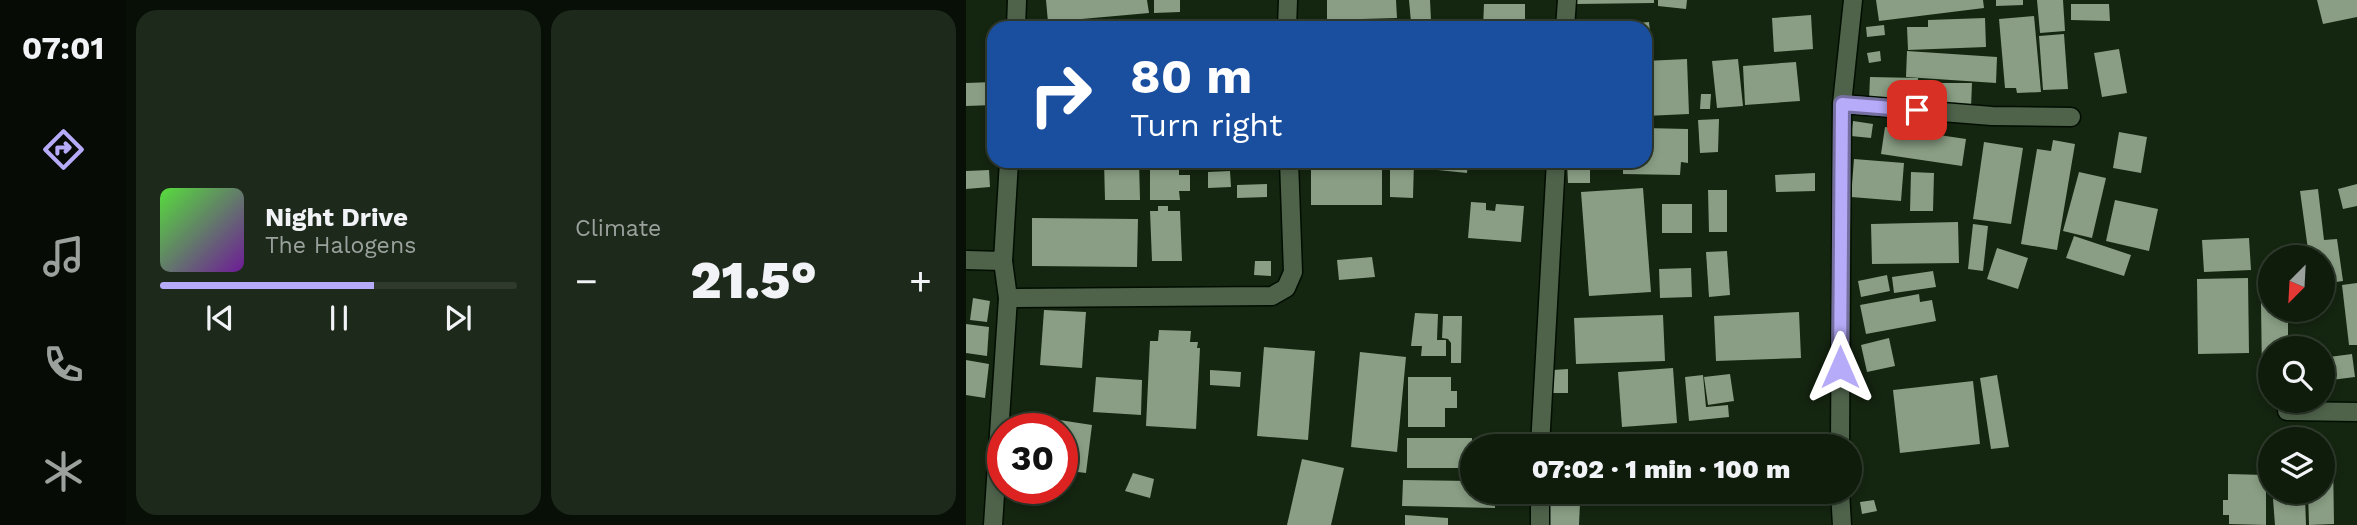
<!DOCTYPE html>
<meta charset="utf-8">
<style>
:root{--surface:#0f1c0c;--page:#1d291a;--text:#f1f3f6;--muted:#9ba19d;--line:#2f3a2d;--accent:#b6abf8}
body{margin:0;font-family:"Work Sans",sans-serif;background:var(--page);color:var(--text);height:100vh;display:flex;flex-direction:column;font-size:26px;white-space:nowrap}
*{box-sizing:border-box;margin:0}
p{font-size:23px;color:var(--muted)}
.icon{flex:none;width:38px;height:38px;fill:none;stroke:currentColor;stroke-width:2;stroke-linecap:round;stroke-linejoin:round}
.map{position:relative;flex:1;overflow:hidden}
.drawer{display:flex;flex-direction:column;gap:10px;padding:10px;background:#080f07;width:840px}
.drawer>*{flex:none}
.guide{position:absolute;left:21px;top:21px;width:665px;height:147px;border-radius:21px;box-shadow:0 4px 10px #0003,0 0 0 2px var(--line);background:#1a4fa0;color:#fff;overflow:hidden}
.needle{width:46px;rotate:204deg}
.fabs{position:absolute;left:1292px;top:245px;display:grid;gap:14px}
.fabs a{display:grid;place-items:center;width:77px;height:77px;border-radius:50%;background:var(--surface);box-shadow:0 4px 10px #0003,0 0 0 2px var(--line);font-size:35px}
.speed{position:absolute;left:21px;top:413px;display:flex;gap:14px;font-size:35px;font-weight:700;text-align:center}
.speed>*{display:grid;place-content:center;width:91px;height:91px;border-radius:50%;background:var(--surface);box-shadow:0 4px 10px #0003,0 0 0 2px var(--line);line-height:1}
.speed .limit{border:10px solid #d22;background:#fff;color:#111}
.pin{position:absolute;display:grid;place-items:center;width:60px;height:60px;color:#fff;margin:-30px;border-radius:14px;box-shadow:0 4px 10px #0006}
.me{position:absolute;width:77px;margin:-38px;rotate:0deg;stroke-linejoin:round;filter:drop-shadow(0 0 5px #0008)}
.turn{display:flex;align-items:center;gap:24px;height:147px;padding:0 28px;font-size:32px}
.turn .icon{width:91px;height:91px;stroke-width:2.5}
.turn b{display:block;font-size:49px;line-height:60px}
.big{font-size:52px;font-weight:800;line-height:1.1}
.drawer .tile{flex:1;display:flex;flex-direction:column;justify-content:center;gap:10px;min-width:0;padding:0 24px;border-radius:21px;background:var(--page)}
.song{display:flex;align-items:center;gap:21px}
.cover{width:84px;height:84px;border-radius:10px;background:linear-gradient(135deg,hsl(110 70% 55%),hsl(280 70% 35%))}
.played{height:7px;border-radius:4px;background:linear-gradient(90deg,var(--accent) 60%,var(--line) 60%)}
.keys{display:flex;justify-content:space-around;direction:ltr}
.heat{display:flex;justify-content:space-between;align-items:center;font-size:38px;direction:ltr}
.drawer .tiles{flex:1;display:grid;gap:10px;grid-template-columns:repeat(2,1fr)}
.trip{position:absolute;left:494px;top:434px;width:402px;height:70px;border-radius:35px;background:var(--surface);box-shadow:0 4px 10px #0003,0 0 0 2px var(--line);font-weight:800;line-height:70px;text-align:center}
main{display:flex;flex:1;min-height:0}
.dock{display:flex;flex-direction:column;width:126px;justify-content:space-around;align-items:center;background:#060b05;color:var(--muted)}
.dock .icon{width:49px;height:49px}
.dock .selected{color:var(--accent)}
.dock b{font-size:32px;color:var(--text)}
.map>svg:first-child{display:block}
</style>
<main>
<nav class="dock">
<b>07:01</b>
<svg class="icon selected" aria-label="directions" viewBox="0 0 24 24"><path d="M12 3l9 9-9 9-9-9zM9 14v-3h6M13 9l2 2-2 2"/></svg>
<svg class="icon" aria-label="music" viewBox="0 0 24 24"><path d="M9 18V5l10-2v13"/><circle cx="6" cy="18" r="3"/><circle cx="16" cy="16" r="3"/></svg>
<svg class="icon" aria-label="phone" viewBox="0 0 24 24"><path d="M5 4h4l2 5-3 2q2 4 5 5l2-3 5 2v4C11 20 4 13 5 4z"/></svg>
<svg class="icon" aria-label="climate" viewBox="0 0 24 24"><path d="M12 3v18M4 7l16 10M4 17L20 7"/></svg>
</nav>
<section class="drawer">
<div class="tiles">
<div class="tile">
<div class="song"><i class="cover"></i><div><b>Night Drive</b><p>The Halogens</p></div></div>
<div class="played"></div>
<div class="keys"><svg class="icon" aria-label="previous" viewBox="0 0 24 24"><path d="M18 5L8 12l10 7zM5 5v14"/></svg><svg class="icon" aria-label="pause" viewBox="0 0 24 24"><path d="M8 5v14M16 5v14"/></svg><svg class="icon" aria-label="next" viewBox="0 0 24 24"><path d="M6 5l10 7-10 7zM19 5v14"/></svg></div>
</div>
<div class="tile"><p>Climate</p>
<div class="heat"><a>−</a><b class="big">21.5°</b><a>+</a></div>
</div>
</div>
</section>
<div class="map">
<svg width="1391" height="525" viewBox="0 0 1391 525">
<rect width="100%" height="100%" fill="#142510"/>
<!-- building -->
<g fill="#899e84">
<polygon points="80,0 181,0 183,13 82,22"/>
<polygon points="188,0 214,0 214,12 188,13"/>
<polygon points="361,0 430,0 431,18 361,20"/>
<polygon points="443,0 464,0 465,21 445,22"/>
<polygon points="611,0 688,0 688,3 611,4"/>
<polygon points="692,0 721,0 720,9 692,6"/>
<polygon points="910,0 1017,0 1018,8 913,21"/>
<polygon points="1030,0 1057,0 1057,5 1030,6"/>
<polygon points="1071,0 1097,0 1099,31 1074,33"/>
<polygon points="1351,0 1391,0 1391,17 1357,24"/>
<polygon points="518,4 559,4 559,28 517,28"/>
<polygon points="1105,4 1143,4 1144,21 1105,20"/>
<polygon points="845,15 847,49 808,52 806,18"/>
<polygon points="1068,16 1075,92 1051,93 1050,88 1039,88 1033,19"/>
<polygon points="1019,18 1020,47 942,50 941,27 962,27 962,20"/>
<rect x="188" y="21" width="33" height="7"/>
<polygon points="435,21 435,28 365,28 365,25"/>
<polygon points="683,22 686,54 679,54 679,28 623,28"/>
<polygon points="918,25 919,35 901,37 900,27"/>
<polygon points="1098,34 1102,89 1077,90 1073,36"/>
<polygon points="1153,49 1161,93 1136,97 1128,53"/>
<polygon points="914,51 915,61 903,63 901,53"/>
<polygon points="941,51 1031,57 1030,83 940,77"/>
<polygon points="721,59 723,114 679,116 679,61"/>
<polygon points="772,59 777,106 751,108 746,61"/>
<polygon points="830,62 834,101 779,105 777,66"/>
<polygon points="904,77 952,78 951,102 903,101"/>
<polygon points="28,82 28,105 0,106 0,83"/>
<polygon points="966,83 1006,83 1005,108 966,107"/>
<polygon points="735,94 745,94 744,109 734,109"/>
<polygon points="753,119 752,152 734,153 732,120"/>
<polygon points="887,121 907,124 905,138 885,136"/>
<polygon points="919,127 1000,139 996,166 915,154"/>
<polygon points="679,128 722,129 722,163 715,162 714,175 657,174 657,161 679,161"/>
<polygon points="1153,132 1181,137 1175,173 1147,168"/>
<polygon points="1087,140 1109,144 1091,250 1055,244 1071,149 1085,151"/>
<polygon points="1018,142 1057,148 1045,224 1007,219"/>
<polygon points="888,159 938,163 935,201 885,197"/>
<polygon points="138,161 173,161 174,200 139,200"/>
<polygon points="184,161 213,161 213,175 224,175 224,191 213,191 214,200 184,200"/>
<rect x="345" y="161" width="71" height="44"/>
<polygon points="424,161 448,161 447,198 424,197"/>
<polygon points="463,161 502,161 501,173 462,169"/>
<polygon points="601,161 624,161 624,183 602,183"/>
<polygon points="23,170 24,187 0,189 0,171"/>
<polygon points="264,171 265,187 242,188 242,172"/>
<polygon points="945,172 968,173 967,211 944,211"/>
<polygon points="1113,172 1140,178 1126,238 1097,231"/>
<polygon points="849,173 849,191 810,192 809,175"/>
<polygon points="301,184 301,197 271,198 271,185"/>
<polygon points="1391,184 1391,206 1377,209 1372,189"/>
<polygon points="677,188 685,292 623,296 615,192"/>
<polygon points="1352,189 1358,240 1371,239 1377,281 1356,284 1356,257 1343,257 1334,191"/>
<polygon points="742,190 761,190 761,232 743,232"/>
<polygon points="1149,200 1192,209 1183,251 1140,241"/>
<polygon points="505,202 520,203 520,210 529,211 530,204 558,206 555,242 502,238"/>
<rect x="696" y="204" width="30" height="29"/>
<polygon points="192,206 202,206 202,211 214,211 216,261 186,261 184,211 192,211"/>
<polygon points="66,218 172,219 171,267 66,266"/>
<polygon points="992,222 993,263 906,264 905,224"/>
<polygon points="1007,224 1022,226 1017,271 1002,269"/>
<polygon points="1108,236 1165,255 1158,276 1100,258"/>
<polygon points="1283,238 1285,270 1238,272 1236,240"/>
<polygon points="1031,248 1062,258 1052,289 1021,279"/>
<polygon points="761,251 764,295 743,297 740,252"/>
<polygon points="406,257 409,277 373,280 371,260"/>
<polygon points="289,261 305,261 305,276 288,275"/>
<polygon points="725,268 726,297 694,298 693,269"/>
<polygon points="967,271 970,287 928,293 926,277"/>
<polygon points="921,275 924,291 895,297 892,281"/>
<polygon points="1282,278 1283,353 1232,354 1231,279"/>
<polygon points="1391,283 1391,345 1383,345 1376,285"/>
<polygon points="953,294 954,302 966,300 970,321 900,334 894,305"/>
<polygon points="7,298 24,301 21,322 4,320"/>
<polygon points="1295,303 1304,303 1304,310 1322,310 1322,348 1304,348 1304,377 1296,377"/>
<polygon points="78,310 120,312 116,368 74,365"/>
<polygon points="833,312 835,358 750,361 748,316"/>
<polygon points="449,313 472,314 471,340 480,340 480,356 455,356 456,346 445,346"/>
<polygon points="697,315 699,361 610,364 608,318"/>
<polygon points="477,316 496,316 495,363 485,363 485,343 482,339 476,338"/>
<polygon points="0,324 23,327 21,356 0,353"/>
<polygon points="193,330 225,331 224,342 232,342 231,348 234,348 230,429 180,426 184,341 192,341"/>
<polygon points="923,338 929,366 901,372 895,345"/>
<polygon points="298,347 349,351 342,440 291,436"/>
<polygon points="394,352 440,357 431,452 385,447"/>
<polygon points="1386,354 1389,377 1365,380 1363,357"/>
<polygon points="0,360 23,364 19,398 0,395"/>
<polygon points="707,368 711,423 656,427 652,372"/>
<polygon points="602,369 602,393 587,393 587,370"/>
<polygon points="244,370 275,372 274,387 244,385"/>
<polygon points="764,374 768,401 742,405 738,377"/>
<polygon points="737,375 740,407 762,405 763,417 723,421 719,377"/>
<polygon points="1031,375 1043,447 1025,449 1014,378"/>
<polygon points="130,377 176,380 175,415 127,412"/>
<polygon points="442,377 485,377 485,391 491,391 491,408 479,408 479,427 442,427"/>
<polygon points="1007,381 1014,444 934,453 927,390"/>
<polygon points="54,414 126,425 120,473 96,470 96,429 51,429"/>
<rect x="586" y="435" width="17" height="11"/>
<rect x="441" y="438" width="65" height="30"/>
<polygon points="336,459 378,468 365,525 321,525"/>
<polygon points="1367,459 1368,524 1343,525 1342,492 1356,492 1356,460"/>
<polygon points="167,473 188,479 184,498 159,491"/>
<polygon points="1262,474 1300,475 1300,525 1263,524 1263,515 1257,515 1257,500 1262,500"/>
<polygon points="437,480 506,481 506,492 529,492 529,508 436,506"/>
<polygon points="1339,497 1340,525 1309,525 1307,499"/>
<polygon points="908,500 911,511 896,514 894,502"/>
<polygon points="582,502 614,503 613,525 581,525"/>
<polygon points="439,515 482,518 482,525 439,525"/>
</g>
<g fill="none" stroke-linecap="round" stroke-linejoin="round">
<!-- minor casing -->
<g stroke="#010e00" stroke-width="21">
<g id="minor">
<polyline points="50,28 51,0"/>
<polyline points="321,28 322,0"/>
<polyline points="599,28 601,0"/>
<polyline points="876,104 1026,116 1105,117"/>
<polyline points="0,260 37,261 43,161"/>
<polyline points="37,261 42,298 306,296 320,288 327,272 323,161"/>
<polyline points="1321,411 1391,412"/>
<polyline points="574,446 590,161"/>
<polyline points="874,446 876,104 887,0"/>
<polyline points="874,492 876,525"/>
<polyline points="27,525 42,298"/>
<polyline points="574,525 574,492"/>
</g>
</g>
<!-- minor -->
<use href="#minor" stroke="#4f634b" stroke-width="18"/>
</g>
<g fill="none" stroke-linecap="round" stroke-linejoin="round">
<!-- route casing -->
<g stroke="#766fa1" stroke-width="18">
<polyline id="route" points="874,367 876,104 951,110"/>
</g>
<!-- route -->
<use href="#route" stroke="#b6abf8" stroke-width="12"/>
</g>
</svg>
<div class="fabs">
<a><svg class="needle" viewBox="-14 -14 28 28"><path d="M0-13l5 13h-10z" fill="#e53935"/><path d="M0 13l5-13h-10z" fill="#9ba19d"/></svg></a>
<a><svg class="icon" aria-label="search" viewBox="0 0 24 24"><circle cx="10" cy="10" r="6"/><path d="M15 15l6 6"/></svg></a>
<a><svg class="icon" aria-label="layers" viewBox="0 0 24 24"><path d="M12 4l9 5-9 5-9-5zM3 14l9 5 9-5"/></svg></a>
</div>
<div class="speed"><div class="limit">30</div></div>
<div class="pin" style="left:951px;top:110px;background:#d93025"><svg class="icon" aria-label="arrive" viewBox="0 0 24 24"><path d="M6 21V4h12l-3 4 3 4H6"/></svg></div>
<svg class="me" style="left:874px;top:367px" viewBox="-20 -20 40 40"><path d="M0-17L14 15 0 8-14 15z" fill="#b6abf8" stroke="#fff" stroke-width="4"/></svg>
<div class="trip">07:02 · 1 min · 100 m</div>
<div class="guide">
<div class="turn"><svg class="icon" aria-label="right" viewBox="0 0 24 24"><path d="M7 20v-9h11M14 6l5 5-5 5"/></svg><div><b>80 m</b>Turn right</div></div>
</div>
</div>
</main>
